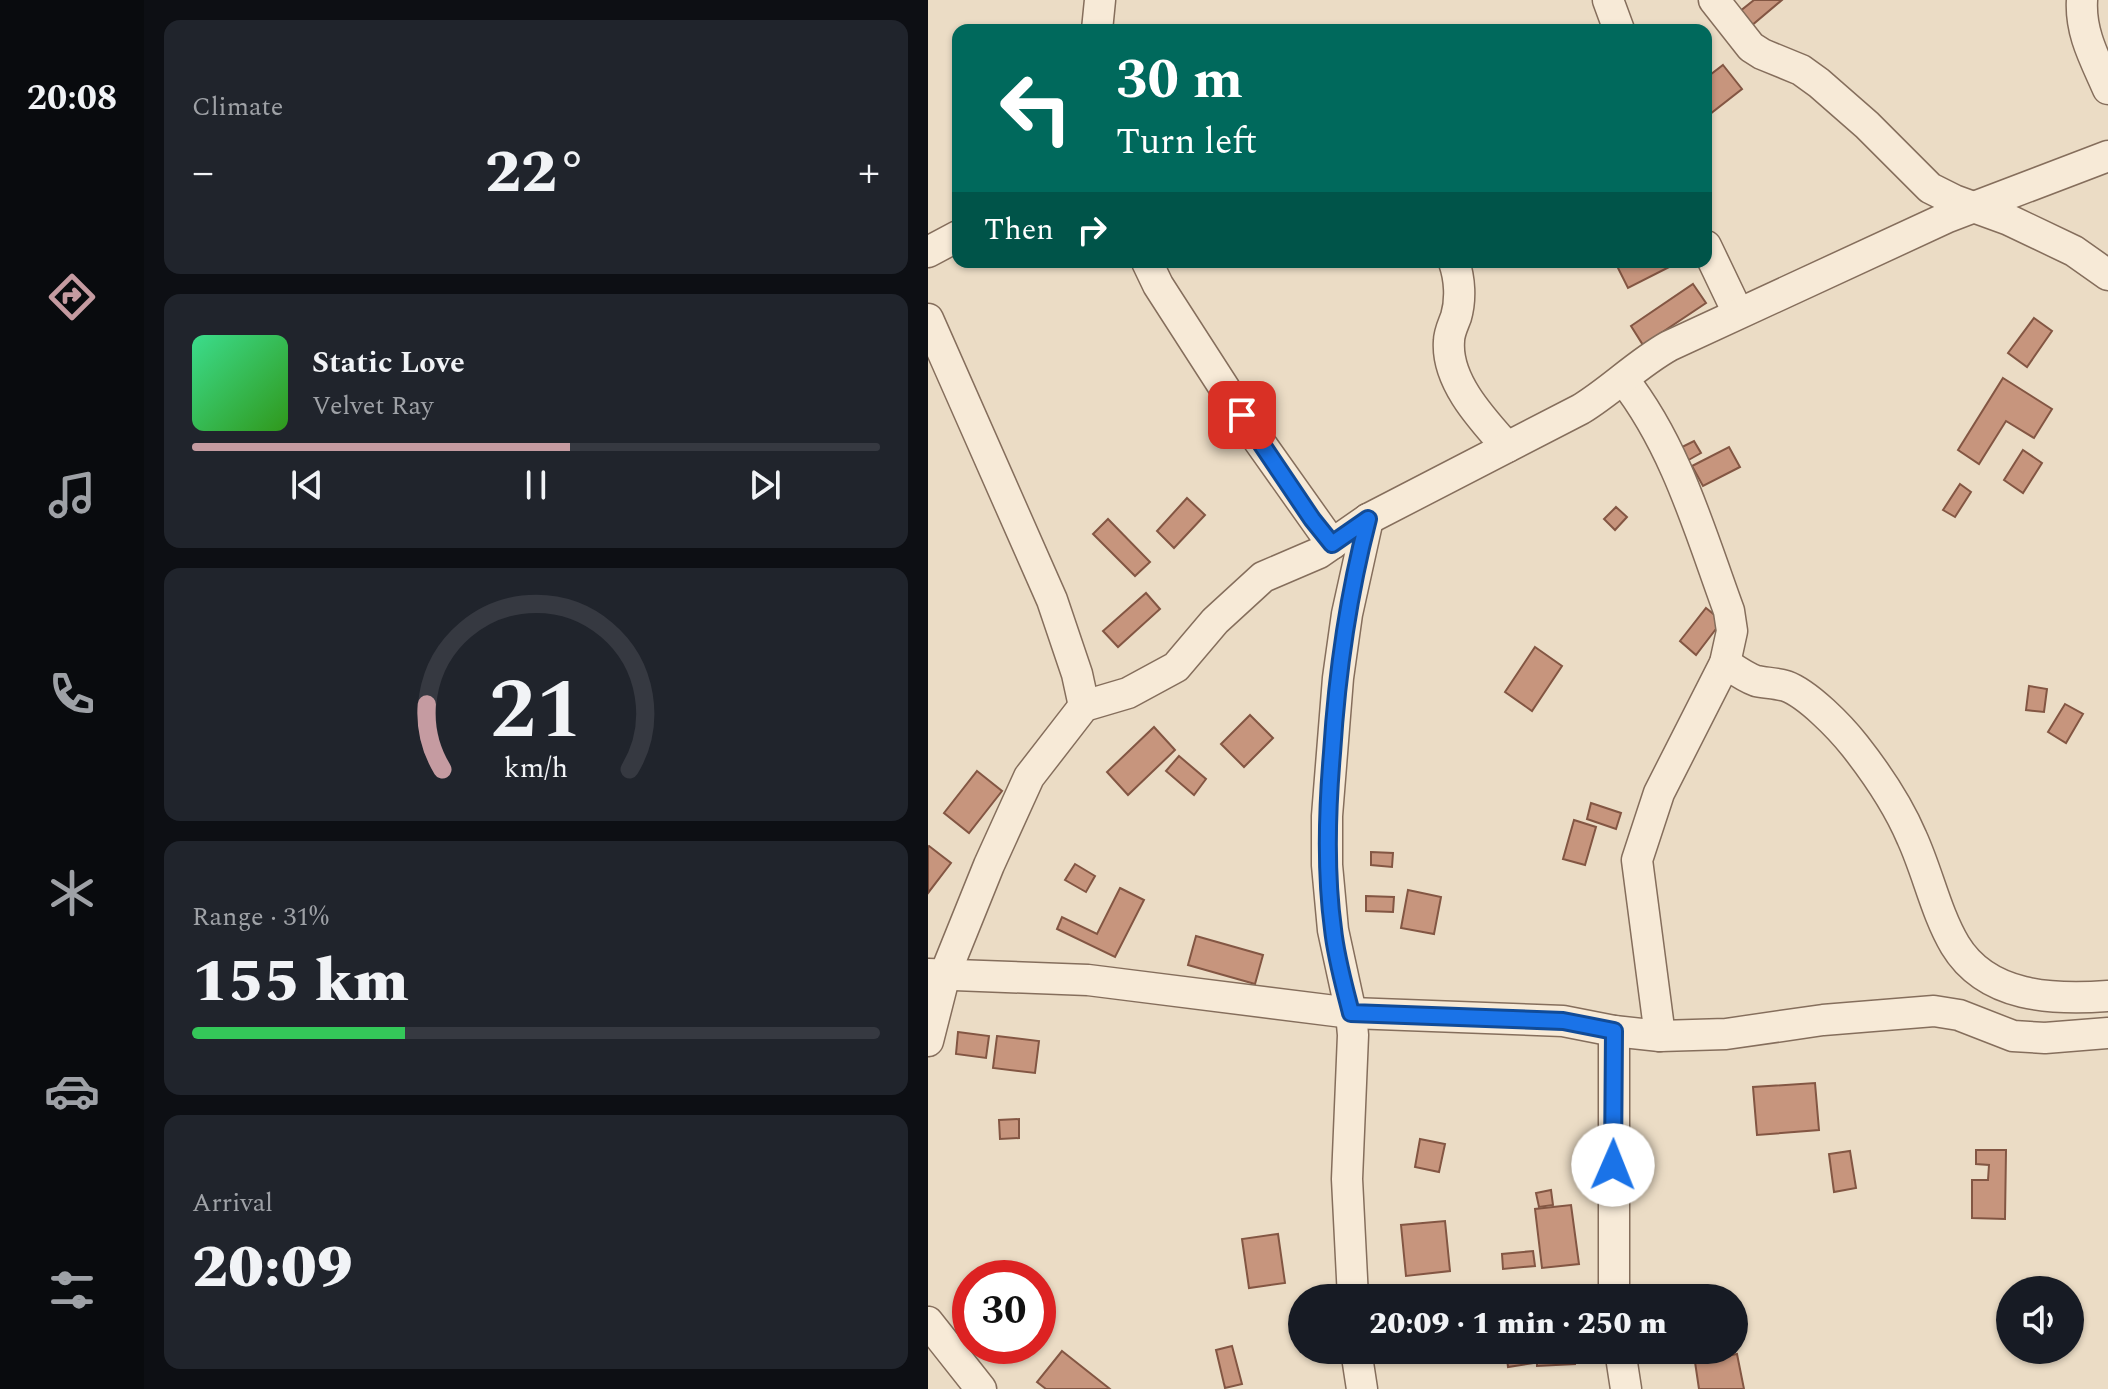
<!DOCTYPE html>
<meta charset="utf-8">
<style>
:root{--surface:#171b24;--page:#20242c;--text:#f1f3f6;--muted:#9ea1a6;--line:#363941;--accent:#c59ba1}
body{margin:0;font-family:Spectral,serif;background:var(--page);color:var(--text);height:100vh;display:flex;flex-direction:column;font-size:30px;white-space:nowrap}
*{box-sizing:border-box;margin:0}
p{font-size:26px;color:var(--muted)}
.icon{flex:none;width:44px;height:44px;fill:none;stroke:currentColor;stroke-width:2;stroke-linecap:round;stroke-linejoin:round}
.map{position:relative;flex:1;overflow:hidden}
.sheet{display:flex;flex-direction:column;gap:20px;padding:20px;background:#0d0f14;width:784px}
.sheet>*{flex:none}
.top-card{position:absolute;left:24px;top:24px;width:760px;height:244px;border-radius:16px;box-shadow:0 2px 6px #0004;background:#00695c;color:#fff;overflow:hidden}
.tools{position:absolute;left:1068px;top:1276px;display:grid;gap:16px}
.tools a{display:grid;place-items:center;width:88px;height:88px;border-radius:50%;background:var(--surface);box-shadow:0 2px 6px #0004;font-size:40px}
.speed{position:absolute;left:24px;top:1260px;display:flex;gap:16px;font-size:40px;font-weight:700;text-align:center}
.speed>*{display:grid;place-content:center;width:104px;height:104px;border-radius:50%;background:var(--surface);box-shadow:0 2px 6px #0004;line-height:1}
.speed .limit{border:12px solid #d22;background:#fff;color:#111}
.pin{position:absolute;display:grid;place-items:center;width:68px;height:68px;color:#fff;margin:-34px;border-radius:16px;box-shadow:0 4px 12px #0006}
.me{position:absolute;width:88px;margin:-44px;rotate:1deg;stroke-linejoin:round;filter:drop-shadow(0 0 6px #0008)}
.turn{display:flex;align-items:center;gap:28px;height:168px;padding:0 32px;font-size:36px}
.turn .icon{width:104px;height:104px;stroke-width:2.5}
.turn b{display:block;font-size:56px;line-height:68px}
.then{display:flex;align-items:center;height:76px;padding:0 32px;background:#0003;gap:16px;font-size:30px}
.big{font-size:60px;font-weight:800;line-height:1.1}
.sheet .widget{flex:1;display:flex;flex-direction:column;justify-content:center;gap:12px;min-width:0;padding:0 28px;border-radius:16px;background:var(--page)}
.sheet .dial{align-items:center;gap:0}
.dial svg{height:208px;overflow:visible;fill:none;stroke:var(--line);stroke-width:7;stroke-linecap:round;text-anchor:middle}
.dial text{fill:var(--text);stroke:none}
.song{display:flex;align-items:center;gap:24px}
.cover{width:96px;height:96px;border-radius:12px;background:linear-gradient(135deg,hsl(150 70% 55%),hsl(110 70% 35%))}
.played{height:8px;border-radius:4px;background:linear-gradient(90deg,var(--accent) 55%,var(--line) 55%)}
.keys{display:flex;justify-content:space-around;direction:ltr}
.heat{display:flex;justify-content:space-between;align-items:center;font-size:44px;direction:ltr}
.charge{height:12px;border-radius:6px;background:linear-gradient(90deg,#34c759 31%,var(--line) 0)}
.trip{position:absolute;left:360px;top:1284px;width:460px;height:80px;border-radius:40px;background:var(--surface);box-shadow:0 2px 6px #0004;font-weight:800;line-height:80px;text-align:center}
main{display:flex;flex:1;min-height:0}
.dock{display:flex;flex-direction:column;width:144px;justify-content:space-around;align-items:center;background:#090b0e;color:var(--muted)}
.dock .icon{width:56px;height:56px}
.dock .active{color:var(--accent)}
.dock b{font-size:36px;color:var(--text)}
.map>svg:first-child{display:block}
</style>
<main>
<nav class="dock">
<b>20:08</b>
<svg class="icon active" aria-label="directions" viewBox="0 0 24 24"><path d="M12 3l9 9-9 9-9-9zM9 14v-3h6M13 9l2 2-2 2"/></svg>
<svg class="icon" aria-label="music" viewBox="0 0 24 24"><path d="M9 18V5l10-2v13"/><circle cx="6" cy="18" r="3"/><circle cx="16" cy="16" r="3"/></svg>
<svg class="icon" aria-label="phone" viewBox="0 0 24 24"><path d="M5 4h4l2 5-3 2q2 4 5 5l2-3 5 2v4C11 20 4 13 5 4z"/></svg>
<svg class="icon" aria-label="climate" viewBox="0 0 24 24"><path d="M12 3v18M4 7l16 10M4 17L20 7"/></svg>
<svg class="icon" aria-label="car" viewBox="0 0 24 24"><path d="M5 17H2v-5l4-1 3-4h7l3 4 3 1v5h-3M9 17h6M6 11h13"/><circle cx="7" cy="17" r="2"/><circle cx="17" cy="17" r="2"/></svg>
<svg class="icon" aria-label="filters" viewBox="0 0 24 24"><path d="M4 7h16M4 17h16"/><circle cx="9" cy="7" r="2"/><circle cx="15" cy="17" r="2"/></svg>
</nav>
<section class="sheet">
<div class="widget"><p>Climate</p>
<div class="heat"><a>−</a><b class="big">22°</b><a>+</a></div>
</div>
<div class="widget">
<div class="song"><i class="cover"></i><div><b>Static Love</b><p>Velvet Ray</p></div></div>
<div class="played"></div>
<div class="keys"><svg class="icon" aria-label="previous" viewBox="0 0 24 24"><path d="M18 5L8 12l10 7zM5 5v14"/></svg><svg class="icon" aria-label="pause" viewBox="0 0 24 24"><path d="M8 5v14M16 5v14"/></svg><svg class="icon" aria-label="next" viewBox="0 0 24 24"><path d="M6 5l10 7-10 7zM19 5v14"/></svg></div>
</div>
<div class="widget dial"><svg viewBox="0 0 100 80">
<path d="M14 69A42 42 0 1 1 86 69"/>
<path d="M14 69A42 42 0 0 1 8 44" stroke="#c59ba1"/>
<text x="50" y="56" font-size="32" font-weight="700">21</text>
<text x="50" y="72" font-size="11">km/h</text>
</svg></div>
<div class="widget"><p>Range · 31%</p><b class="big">155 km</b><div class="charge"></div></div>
<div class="widget"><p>Arrival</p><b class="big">20:09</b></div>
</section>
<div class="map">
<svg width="1180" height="1389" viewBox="0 0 1180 1389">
<rect width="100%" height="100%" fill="#ebdcc5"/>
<!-- building -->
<g fill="#c7957d" stroke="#835643" stroke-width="2">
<polygon points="826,0 854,0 823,26 811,12"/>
<polygon points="795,65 814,89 782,114 778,109 778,78"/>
<polygon points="687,262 751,262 700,288"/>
<polygon points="765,284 778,303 715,345 703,326"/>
<polygon points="1106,318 1124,331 1099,367 1080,353"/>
<polygon points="1075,378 1124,409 1106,438 1078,421 1051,464 1030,450"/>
<polygon points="766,441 773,453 757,462 750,449"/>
<polygon points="801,447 812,467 775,486 764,466"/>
<polygon points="1095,450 1114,463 1095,493 1076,480"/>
<polygon points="1032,484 1043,492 1027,517 1015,510"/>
<polygon points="259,498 277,515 246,548 229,531"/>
<polygon points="688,507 699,517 687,530 676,519"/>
<polygon points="180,519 222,562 207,576 165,534"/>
<polygon points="218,593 232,609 190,647 175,631"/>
<polygon points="778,608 794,621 768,655 752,641"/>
<polygon points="607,647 634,666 604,711 577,692"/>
<polygon points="1101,686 1119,689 1116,712 1098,710"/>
<polygon points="1137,704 1155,714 1138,743 1120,732"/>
<polygon points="322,715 345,738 316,767 293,744"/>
<polygon points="226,727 247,750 200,795 179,772"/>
<polygon points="251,756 278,779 266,795 238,771"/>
<polygon points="49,771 74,791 41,833 16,813"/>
<polygon points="663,803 693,813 688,829 659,819"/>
<polygon points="646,820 668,827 657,865 635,859"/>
<polygon points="1,846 23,863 0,893 0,847"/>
<polygon points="443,852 465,853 464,867 443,865"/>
<polygon points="147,864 167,876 158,892 137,880"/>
<polygon points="192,888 216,900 187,957 129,929 134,917 169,934"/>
<polygon points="480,890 513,897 506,934 473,928"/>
<polygon points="438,896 466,897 465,912 438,911"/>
<polygon points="268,936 335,955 327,984 260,965"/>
<polygon points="30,1032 61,1036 58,1058 28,1054"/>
<polygon points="69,1036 111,1041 107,1073 65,1068"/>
<polygon points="887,1083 891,1130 829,1135 825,1087"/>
<polygon points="91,1119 91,1138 72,1139 71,1120"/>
<polygon points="492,1139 517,1144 511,1172 487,1167"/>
<polygon points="1048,1150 1078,1150 1077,1219 1044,1218 1044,1180 1060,1180 1061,1165 1048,1164"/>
<polygon points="922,1151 928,1188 906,1192 901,1154"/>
<polygon points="623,1190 625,1205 611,1207 608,1193"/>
<polygon points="643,1205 651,1264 614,1268 607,1209"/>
<polygon points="517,1221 522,1271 478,1276 473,1225"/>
<polygon points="350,1234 357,1283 321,1288 314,1239"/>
<polygon points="605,1251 607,1266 575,1269 574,1254"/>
<polygon points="304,1346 314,1384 297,1388 288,1350"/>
<polygon points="578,1350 604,1350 606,1363 580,1367"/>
<polygon points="609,1350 646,1350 647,1364 609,1366"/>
<polygon points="134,1351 182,1389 118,1389 109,1382"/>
<polygon points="809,1354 816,1389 771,1389 767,1362"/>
</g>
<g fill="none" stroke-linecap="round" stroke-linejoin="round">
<!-- minor casing -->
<g stroke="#856e5c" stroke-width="33">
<g id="minor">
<polyline points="680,0 691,30"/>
<polyline points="786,0 823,47 834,54 873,70 891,83 939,125 1002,188 1026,200 1081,220 1146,251 1180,275"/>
<path d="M1154,0c-2,33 13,59 26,89"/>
<polyline points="169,30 172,0"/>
<polyline points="778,246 810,313"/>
<polyline points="0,252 30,236"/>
<polyline points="219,262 230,285 326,434 404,544"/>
<path d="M526,262c6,17 7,38 2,55 -3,8 -7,16 -7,24 -3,40 33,78 58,106"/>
<polyline points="0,319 124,600 149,674 156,706"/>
<path d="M695,379c53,67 77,153 106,232l3,20 -7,32 -66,130 -22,67 23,176"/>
<path d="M797,663c9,6 20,14 31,18 10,2 20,2 30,5 22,8 54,41 69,60 22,28 43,59 57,92 16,35 24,75 43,107 32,53 98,55 153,51"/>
<polyline points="0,974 160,980 423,1013 635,1021 686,1031 732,1036 798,1034 895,1020 1006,1011 1031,1015 1085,1036 1117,1038 1180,1033"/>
<polyline points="686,1031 686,1298"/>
<path d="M0,1041l17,-67 44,-109 40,-88 55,-71 44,-13 48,-26 39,-46 48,-44 56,-24 49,-34 213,-110c31,-19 56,-45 88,-63l279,-129 160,-61"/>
<polyline points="425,1298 419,1179 425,1035 423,1013 405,930 399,865 399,816 410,678 419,614 440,519"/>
<polyline points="0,1322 53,1389"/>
<polyline points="428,1350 434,1389"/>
<polyline points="692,1350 698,1389"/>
</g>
</g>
<!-- minor -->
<use href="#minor" stroke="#f7ead7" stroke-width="30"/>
</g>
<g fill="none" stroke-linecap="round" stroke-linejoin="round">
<!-- route casing -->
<g stroke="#114b97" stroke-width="20">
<path id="route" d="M314,415l70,104 20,25 36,-25c-20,77 -31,155 -36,234 -5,59 -7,117 1,176 3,29 11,56 18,84l212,8 51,10 -1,134"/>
</g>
<!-- route -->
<use href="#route" stroke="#1a73e8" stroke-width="14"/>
</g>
</svg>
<div class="tools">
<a><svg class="icon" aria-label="sound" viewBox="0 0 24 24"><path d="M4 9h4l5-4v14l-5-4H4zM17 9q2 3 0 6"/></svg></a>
</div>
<div class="speed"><div class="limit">30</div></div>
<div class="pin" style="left:314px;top:415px;background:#d93025"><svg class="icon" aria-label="arrive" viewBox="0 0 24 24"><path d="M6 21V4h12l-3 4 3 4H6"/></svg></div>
<svg class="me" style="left:685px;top:1165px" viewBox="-20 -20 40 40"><circle r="19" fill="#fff"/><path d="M0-13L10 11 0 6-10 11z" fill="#1a73e8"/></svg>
<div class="trip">20:09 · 1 min · 250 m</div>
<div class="top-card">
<div class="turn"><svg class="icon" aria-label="left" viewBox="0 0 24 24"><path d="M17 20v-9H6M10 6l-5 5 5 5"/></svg><div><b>30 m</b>Turn left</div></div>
<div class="then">Then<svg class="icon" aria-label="right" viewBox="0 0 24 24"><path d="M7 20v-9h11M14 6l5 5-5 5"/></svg></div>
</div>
</div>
</main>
